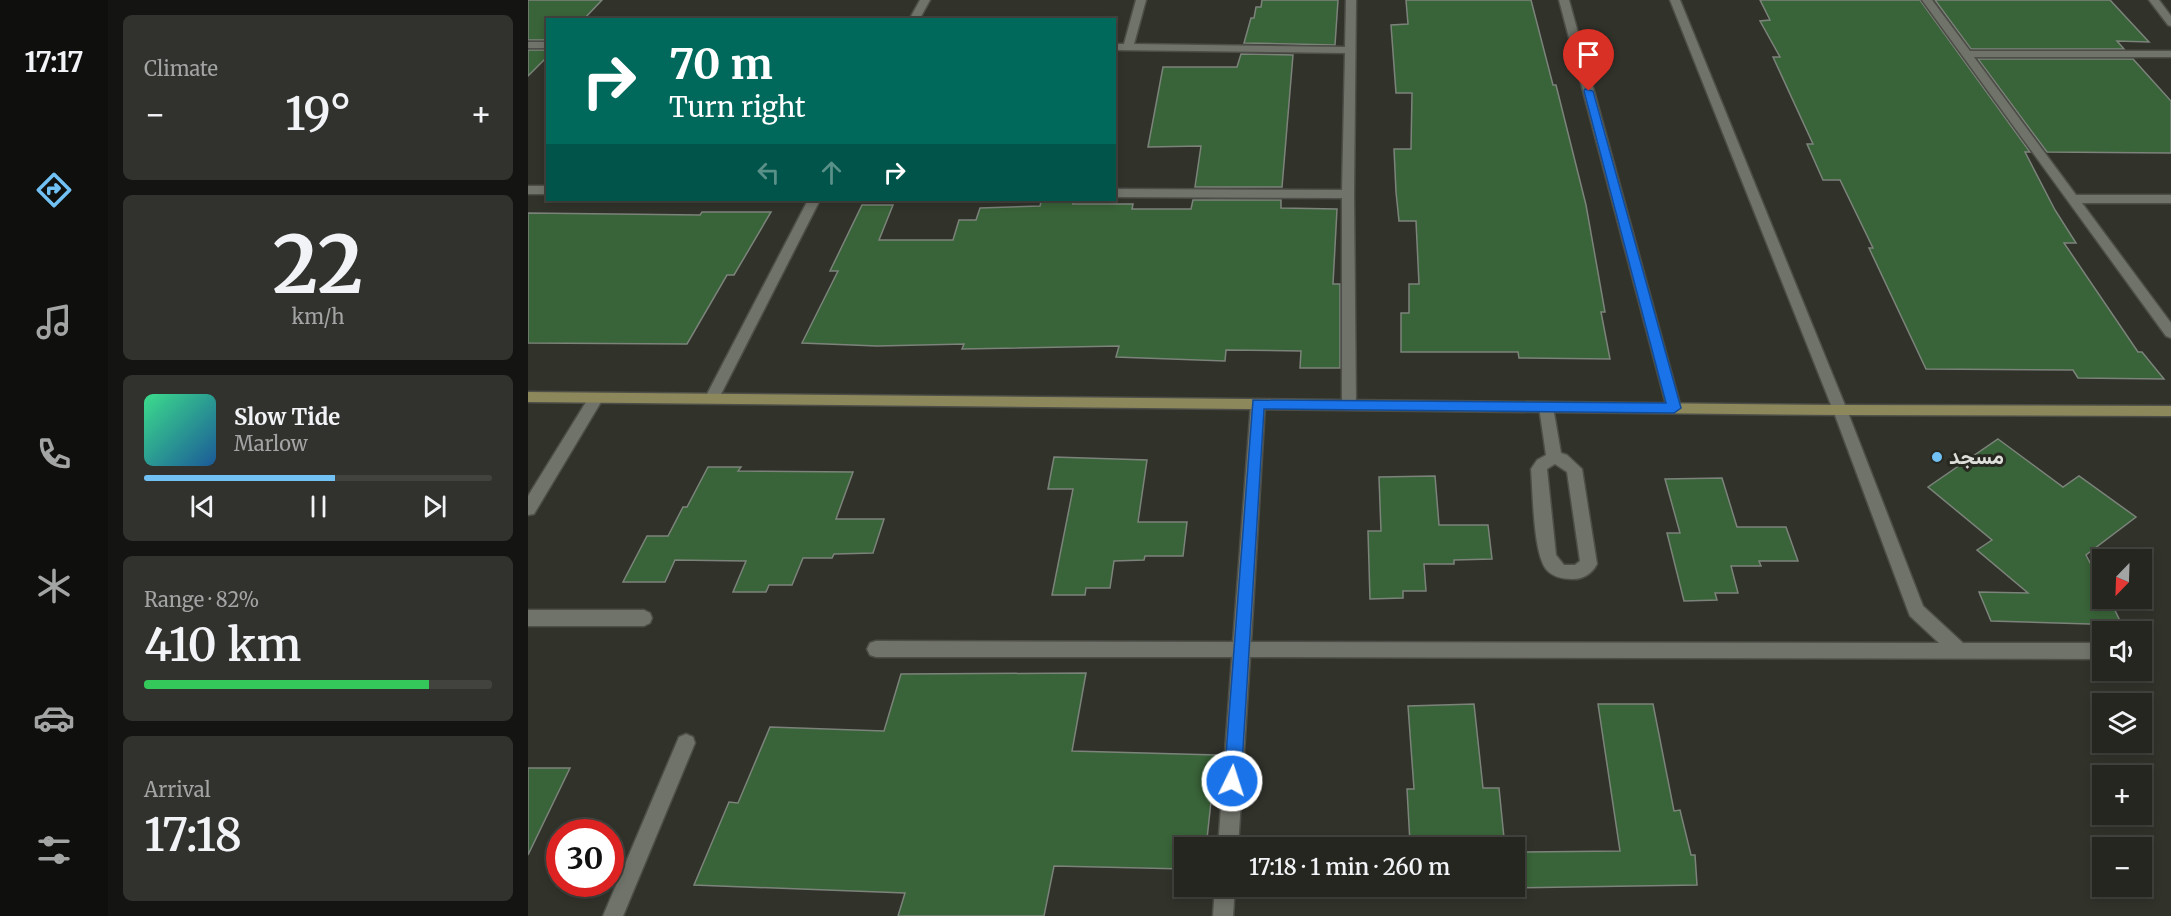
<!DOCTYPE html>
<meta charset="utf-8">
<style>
:root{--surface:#252620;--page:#31322d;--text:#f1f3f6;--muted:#a3a5a5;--line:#42433e;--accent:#71c1f5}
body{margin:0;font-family:Merriweather,Vazirmatn,serif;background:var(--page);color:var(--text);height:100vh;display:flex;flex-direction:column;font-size:22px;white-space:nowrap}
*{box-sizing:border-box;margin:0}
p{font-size:20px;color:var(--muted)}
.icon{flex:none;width:33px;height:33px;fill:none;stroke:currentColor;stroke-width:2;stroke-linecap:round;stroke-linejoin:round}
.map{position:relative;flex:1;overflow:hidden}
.drawer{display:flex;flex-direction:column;gap:15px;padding:15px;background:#141512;width:420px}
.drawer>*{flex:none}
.top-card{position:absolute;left:18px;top:18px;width:570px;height:183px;border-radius:0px;box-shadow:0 3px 9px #0003,0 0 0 2px var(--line);background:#00695c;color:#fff;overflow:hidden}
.needle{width:39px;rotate:203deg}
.tools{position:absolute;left:1564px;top:549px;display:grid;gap:12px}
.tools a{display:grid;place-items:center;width:60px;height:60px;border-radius:0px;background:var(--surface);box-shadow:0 3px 9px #0003,0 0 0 2px var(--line);font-size:30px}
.speed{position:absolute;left:18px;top:819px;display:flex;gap:12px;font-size:30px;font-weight:700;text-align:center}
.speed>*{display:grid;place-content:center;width:78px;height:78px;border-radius:50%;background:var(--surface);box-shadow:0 3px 9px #0003,0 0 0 2px var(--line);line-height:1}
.speed .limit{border:9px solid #d22;background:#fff;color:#111}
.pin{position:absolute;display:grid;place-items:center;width:51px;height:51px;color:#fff;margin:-62px -26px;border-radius:50% 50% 50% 0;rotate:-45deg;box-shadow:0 0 6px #0007}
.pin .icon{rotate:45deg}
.me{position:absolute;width:66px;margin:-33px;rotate:4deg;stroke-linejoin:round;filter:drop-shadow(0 0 4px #0008)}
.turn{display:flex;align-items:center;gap:21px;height:126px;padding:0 24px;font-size:27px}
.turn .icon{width:78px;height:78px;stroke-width:2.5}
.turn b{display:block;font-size:42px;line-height:51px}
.lanes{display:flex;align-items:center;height:57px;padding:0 24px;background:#0003;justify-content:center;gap:30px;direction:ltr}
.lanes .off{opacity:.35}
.big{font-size:45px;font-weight:600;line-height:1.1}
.drawer .card{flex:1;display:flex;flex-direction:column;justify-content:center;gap:9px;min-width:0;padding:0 21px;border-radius:9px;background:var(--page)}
.drawer .dial{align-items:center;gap:0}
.dial b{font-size:78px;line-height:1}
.song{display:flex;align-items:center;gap:18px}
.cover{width:72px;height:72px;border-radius:9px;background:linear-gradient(135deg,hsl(150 70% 55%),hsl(210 70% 35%))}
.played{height:6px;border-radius:3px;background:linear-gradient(90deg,var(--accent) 55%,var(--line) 55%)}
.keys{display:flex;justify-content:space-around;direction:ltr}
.heat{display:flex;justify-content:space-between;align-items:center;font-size:33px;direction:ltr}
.charge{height:9px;border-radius:4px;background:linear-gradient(90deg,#34c759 82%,var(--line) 0)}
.trip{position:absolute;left:646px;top:837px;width:351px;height:60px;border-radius:0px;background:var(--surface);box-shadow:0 3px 9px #0003,0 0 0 2px var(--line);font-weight:600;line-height:60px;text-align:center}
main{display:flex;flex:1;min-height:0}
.dock{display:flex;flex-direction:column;width:108px;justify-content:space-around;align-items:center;background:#0f0f0d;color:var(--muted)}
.dock .icon{width:42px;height:42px}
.dock .active{color:var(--accent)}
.dock b{font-size:27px;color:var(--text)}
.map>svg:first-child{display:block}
</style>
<main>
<nav class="dock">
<b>17:17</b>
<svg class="icon active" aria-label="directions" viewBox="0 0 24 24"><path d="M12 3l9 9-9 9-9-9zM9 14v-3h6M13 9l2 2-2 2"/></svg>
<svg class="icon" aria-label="music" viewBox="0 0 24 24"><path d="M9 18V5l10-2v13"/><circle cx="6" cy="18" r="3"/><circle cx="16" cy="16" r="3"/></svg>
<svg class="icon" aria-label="phone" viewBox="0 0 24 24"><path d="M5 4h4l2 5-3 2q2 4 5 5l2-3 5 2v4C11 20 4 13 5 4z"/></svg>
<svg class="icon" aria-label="climate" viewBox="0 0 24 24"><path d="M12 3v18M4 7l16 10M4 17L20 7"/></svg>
<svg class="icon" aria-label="car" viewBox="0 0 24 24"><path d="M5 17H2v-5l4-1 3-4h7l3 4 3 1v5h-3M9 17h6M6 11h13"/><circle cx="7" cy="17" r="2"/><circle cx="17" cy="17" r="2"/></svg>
<svg class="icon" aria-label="filters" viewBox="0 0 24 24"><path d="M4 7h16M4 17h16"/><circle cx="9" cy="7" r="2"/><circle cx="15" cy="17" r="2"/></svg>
</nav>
<section class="drawer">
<div class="card"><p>Climate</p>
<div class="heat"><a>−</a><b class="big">19°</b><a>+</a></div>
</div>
<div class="card dial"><b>22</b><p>km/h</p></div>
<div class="card">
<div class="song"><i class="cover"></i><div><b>Slow Tide</b><p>Marlow</p></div></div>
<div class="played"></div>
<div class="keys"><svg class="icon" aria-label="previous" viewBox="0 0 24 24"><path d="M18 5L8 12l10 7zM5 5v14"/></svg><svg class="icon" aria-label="pause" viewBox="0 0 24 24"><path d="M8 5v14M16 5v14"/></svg><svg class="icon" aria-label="next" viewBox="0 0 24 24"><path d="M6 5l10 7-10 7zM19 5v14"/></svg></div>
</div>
<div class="card"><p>Range · 82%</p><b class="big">410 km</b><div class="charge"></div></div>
<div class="card"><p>Arrival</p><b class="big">17:18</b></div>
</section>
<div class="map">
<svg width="1643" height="916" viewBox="0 0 1643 916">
<rect width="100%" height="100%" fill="#31332b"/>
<!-- building -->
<g fill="#396338" stroke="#7c837b" stroke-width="1.5">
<polygon points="0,0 74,0 55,20 20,20 20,40 0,40"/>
<polygon points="734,0 810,0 807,45 716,43 723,18 726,18 728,7 733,7"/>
<polygon points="878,0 1003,0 1025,85 1028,85 1058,205 1077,312 1073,312 1082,359 991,358 990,352 873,352 873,313 881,313 881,284 891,284 888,221 871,221 868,192 866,149 883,149 884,93 868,93 863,25 880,24"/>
<polygon points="1232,0 1392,0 1502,152 1497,152 1527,210 1548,243 1536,243 1610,352 1614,352 1636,379 1550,378 1545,370 1398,369 1341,248 1345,248 1312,180 1295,180 1279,144 1285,144 1245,57 1252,57 1232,21 1242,20"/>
<polygon points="1407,0 1582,0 1621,42 1589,41 1596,49 1443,49"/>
<polygon points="0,50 20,50 20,56 0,76"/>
<polygon points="713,54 765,55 754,187 667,187 673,146 620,147 635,67 709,67"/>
<polygon points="1450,59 1605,59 1643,101 1643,153 1519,152"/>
<polygon points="665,200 753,200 753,208 809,209 805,284 812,284 812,368 772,368 773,351 698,350 697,361 588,357 591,346 434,349 436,344 349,346 274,343 310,271 302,271 334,205 365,205 351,240 425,240 431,220 448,220 452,208 512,206 513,202 546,201 545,204 605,204 604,209 663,209"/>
<polygon points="174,212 243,212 206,275 199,275 159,344 0,343 0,213 172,215"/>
<polygon points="1470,439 1535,487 1551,476 1608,517 1558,555 1575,587 1575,598 1581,598 1594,625 1463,621 1451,592 1500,593 1449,550 1464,540 1400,487"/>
<polygon points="526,457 619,460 610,522 659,522 655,556 617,556 616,560 586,561 582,588 558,588 557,595 524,595 545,489 520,489"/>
<polygon points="180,467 213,467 210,471 325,472 308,519 356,519 345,553 306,554 304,558 275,558 264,585 241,585 238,592 205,592 218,561 147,560 137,582 95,582 119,536 140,536 155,507 159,507"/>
<polygon points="907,476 911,525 960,525 964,559 926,560 926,564 896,564 898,591 875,591 875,598 842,599 840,531 853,531 851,477"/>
<polygon points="1194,478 1209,527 1258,527 1270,561 1231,561 1233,566 1203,566 1210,593 1187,593 1189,600 1156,601 1139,533 1152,533 1137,479"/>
<polygon points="558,673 544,751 688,755 678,848 657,848 657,869 526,866 516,916 370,916 377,893 166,885 201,802 210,803 242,727 356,731 373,674"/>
<polygon points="946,704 955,788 971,788 977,848 798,848 798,844 882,843 879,789 886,789 880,706"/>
<polygon points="1070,704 1125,704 1146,811 1152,810 1163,855 1167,855 1169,885 798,891 798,886 987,886 987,852 1092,851"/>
<polygon points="0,768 42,768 0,855"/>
</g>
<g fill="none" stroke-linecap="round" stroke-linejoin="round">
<!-- street casing -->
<g stroke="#4c4e47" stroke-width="3">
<g id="street">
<polygon points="392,0 402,0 391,20 381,20"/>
<polygon points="608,0 618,0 606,44 817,47 818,0 828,0 826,194 828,404 826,408 816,408 814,404 814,198 586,197 586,189 814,190 817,53 586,50 586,44 596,44"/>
<polygon points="1031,0 1041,0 1153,408 1146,413 1139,408"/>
<polygon points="1142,0 1152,0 1319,410 1395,606 1435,643 1575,643 1575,659 722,657 710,848 690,848 704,657 348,657 342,655 339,649 342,643 348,641 705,642 723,404 730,399 737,404 723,642 1411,643 1382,616 1380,611 1305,410"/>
<polygon points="1394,0 1404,0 1442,51 1643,51 1643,57 1446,57 1548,195 1643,195 1643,203 1554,203 1643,323 1643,338 1638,336"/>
<polygon points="1621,0 1631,0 1643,16 1643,26 1640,25"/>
<rect x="0" y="42" width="20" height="6"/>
<rect x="0" y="186" width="20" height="8"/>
<polygon points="280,200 292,200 189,402 179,402 177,398"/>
<polygon points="68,393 73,394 75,398 73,402 6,514 0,515 0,496 63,394"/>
<path d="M1018,402l7,5 8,46 6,2 15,14 15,95c-5,10 -15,16 -26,15 -9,0 -20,-3 -25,-10 -13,-17 -13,-77 -15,-100l6,-9 9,-5 -7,-48zM1027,464l12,8 13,89 -5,4h-11l-8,-10 -9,-86z"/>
<polygon points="0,610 116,610 122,613 124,618 122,623 116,626 0,626"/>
<polygon points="158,734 165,737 167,743 95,916 75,916 151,737"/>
<polygon points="687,886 707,886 705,916 685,916"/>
</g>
</g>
<!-- secondary casing -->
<g stroke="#4c4e47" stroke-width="3">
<polygon id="secondary" points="0,392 1312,405 1643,406 1643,416 1312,415 0,402"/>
</g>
<!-- street -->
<use href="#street" fill="#707369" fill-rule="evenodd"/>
<!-- secondary -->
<use href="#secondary" fill="#8d875c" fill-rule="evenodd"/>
</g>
<!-- route -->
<polygon fill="#1a73e8" stroke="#114b97" stroke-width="1.5" points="1057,89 1065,91 1153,408 1146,413 736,409 713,781 710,787 704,790 698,787 696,781 725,400 1138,403 1056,91"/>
<!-- markers -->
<circle fill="#71c1f5" stroke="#272921" stroke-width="2" cx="1409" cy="457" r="6"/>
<g text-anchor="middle" stroke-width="6" stroke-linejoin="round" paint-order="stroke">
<!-- poi labels -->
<g font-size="21" font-weight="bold" fill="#dedfda" stroke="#272921" text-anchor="start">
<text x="1421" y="464">مسجد</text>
</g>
</g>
</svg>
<div class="tools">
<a><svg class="needle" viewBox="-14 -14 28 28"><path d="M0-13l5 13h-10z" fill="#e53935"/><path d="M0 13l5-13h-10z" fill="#a3a5a5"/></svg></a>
<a><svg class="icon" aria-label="sound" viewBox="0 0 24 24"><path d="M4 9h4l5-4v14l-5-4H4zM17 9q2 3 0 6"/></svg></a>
<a><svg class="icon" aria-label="layers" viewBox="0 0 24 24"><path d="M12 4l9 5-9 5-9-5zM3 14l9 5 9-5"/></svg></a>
<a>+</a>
<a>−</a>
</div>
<div class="speed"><div class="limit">30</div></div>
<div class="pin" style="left:1061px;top:91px;background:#d93025"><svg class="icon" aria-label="arrive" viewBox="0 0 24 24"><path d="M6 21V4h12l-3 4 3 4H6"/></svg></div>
<svg class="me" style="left:704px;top:781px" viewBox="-20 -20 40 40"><circle r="17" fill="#1a73e8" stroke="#fff" stroke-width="3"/><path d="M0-11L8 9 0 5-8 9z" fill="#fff"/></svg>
<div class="trip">17:18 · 1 min · 260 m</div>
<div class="top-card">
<div class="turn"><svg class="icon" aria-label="right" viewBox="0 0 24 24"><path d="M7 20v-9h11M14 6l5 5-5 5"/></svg><div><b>70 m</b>Turn right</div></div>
<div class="lanes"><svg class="icon off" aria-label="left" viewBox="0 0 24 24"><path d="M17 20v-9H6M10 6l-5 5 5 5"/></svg><svg class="icon off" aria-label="ahead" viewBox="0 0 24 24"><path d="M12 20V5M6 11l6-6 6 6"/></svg><svg class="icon" aria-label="right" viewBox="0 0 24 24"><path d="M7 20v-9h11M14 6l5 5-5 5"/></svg></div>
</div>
</div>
</main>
